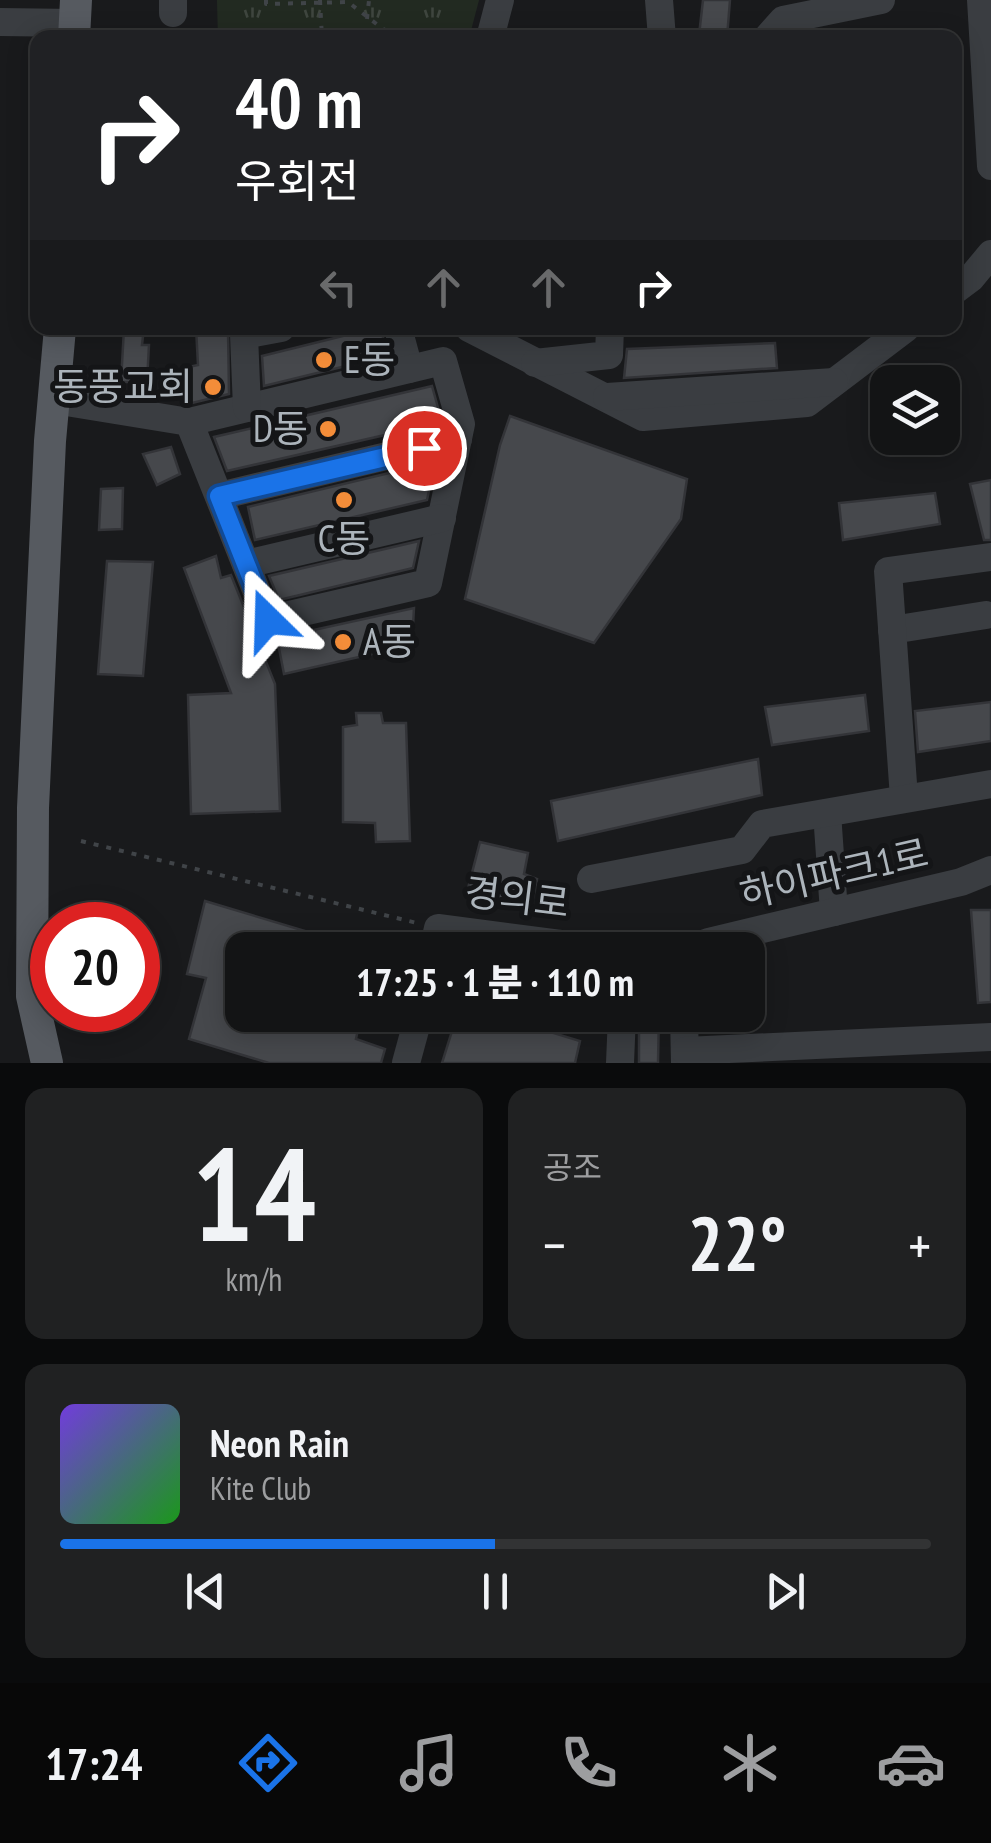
<!DOCTYPE html>
<html lang="ko">
<meta charset="utf-8">
<style>
:root{--surface:#131415;--page:#202122;--text:#f1f3f6;--muted:#9d9ea0;--line:#323334;--accent:#1a73e8}
body{margin:0;font-family:"PT Sans Narrow","Noto Sans KR",sans-serif;background:var(--page);color:var(--text);height:100vh;display:flex;flex-direction:column;font-size:38px;white-space:nowrap}
*{box-sizing:border-box;margin:0}
p{font-size:32px;color:var(--muted)}
.icon{flex:none;width:55px;height:55px;fill:none;stroke:currentColor;stroke-width:2;stroke-linecap:round;stroke-linejoin:round}
.map{position:relative;height:1063px;overflow:hidden}
.sheet{display:flex;flex-direction:column;gap:25px;padding:25px;background:#0a0b0c;flex:1}
.sheet>*{flex:none}
.hud{position:absolute;left:30px;top:30px;width:932px;height:305px;border-radius:20px;box-shadow:0 5px 25px #0003,0 0 0 2px var(--line);background:#202124;color:#fff;overflow:hidden}
.fabs{position:absolute;left:870px;top:365px;display:grid;gap:20px}
.fabs a{display:grid;place-items:center;width:90px;height:90px;border-radius:20px;background:var(--surface);box-shadow:0 5px 25px #0003,0 0 0 2px var(--line);font-size:50px}
.speed{position:absolute;left:30px;top:902px;display:flex;gap:20px;font-size:50px;font-weight:700;text-align:center}
.speed>*{display:grid;place-content:center;width:130px;height:130px;border-radius:50%;background:var(--surface);box-shadow:0 5px 25px #0003,0 0 0 2px var(--line);line-height:1}
.speed .limit{border:15px solid #d22;background:#fff;color:#111}
.pin{position:absolute;display:grid;place-items:center;width:85px;height:85px;color:#fff;margin:-42px;border:5px solid #fff;border-radius:50%;box-shadow:0 2px 10px #0007}
.me{position:absolute;width:110px;margin:-55px;rotate:338deg;stroke-linejoin:round;filter:drop-shadow(0 0 8px #0008)}
.turn{display:flex;align-items:center;gap:35px;height:210px;padding:0 40px;font-size:45px}
.turn .icon{width:130px;height:130px;stroke-width:2.5}
.turn b{display:block;font-size:70px;line-height:85px}
.lanes{display:flex;align-items:center;height:95px;padding:0 40px;background:#0003;justify-content:center;gap:50px;direction:ltr}
.lanes .off{opacity:.35}
.big{font-size:75px;font-weight:800;line-height:1.1}
.sheet .widget{flex:1;display:flex;flex-direction:column;justify-content:center;gap:15px;min-width:0;padding:0 35px;border-radius:20px;background:var(--page)}
.sheet .dial{align-items:center;gap:0}
.dial b{font-size:130px;line-height:1}
.song{display:flex;align-items:center;gap:30px}
.cover{width:120px;height:120px;border-radius:15px;background:linear-gradient(135deg,hsl(260 70% 55%),hsl(120 70% 35%))}
.played{height:10px;border-radius:5px;background:linear-gradient(90deg,var(--accent) 50%,var(--line) 50%)}
.keys{display:flex;justify-content:space-around;direction:ltr}
.heat{display:flex;justify-content:space-between;align-items:center;font-size:55px;direction:ltr}
.sheet .tiles{flex:1;display:grid;gap:25px;grid-template-columns:1fr 1fr}
.widget:last-child{grid-column:span 2}
.trip{position:absolute;left:225px;top:932px;width:540px;height:100px;border-radius:20px;background:var(--surface);box-shadow:0 5px 25px #0003,0 0 0 2px var(--line);font-weight:800;line-height:100px;text-align:center}
.dock{display:flex;height:160px;justify-content:space-around;align-items:center;background:#080808;color:var(--muted)}
.dock .icon{width:70px;height:70px}
.dock .current{color:var(--accent)}
.dock b{font-size:45px;color:var(--text)}
.map>svg:first-child{display:block}
</style>
<div class="map">
<svg width="991" height="1063" viewBox="0 0 991 1063">
<defs>
<pattern id="park-tufts" width="24" height="20" patternUnits="userSpaceOnUse" patternTransform="scale(2.5)"><rect width="24" height="20" fill="#222a21"/><path d="M3 7l-1-3M5 7V3M7 7l1-3M15 17l-1-3M17 17v-4M19 17l1-3" fill="none" stroke="#3f463f"/></pattern>
</defs>
<rect width="100%" height="100%" fill="#191a1c"/>
<!-- park -->
<polygon fill="url(#park-tufts)" points="217,0 479,0 469,38 218,37"/>
<!-- building -->
<g fill="#46484c" stroke="#333438" stroke-width="2.5">
<polygon points="703,0 730,0 727,38 699,35"/>
<polygon points="124,328 144,328 142,345 149,345 147,382 121,382"/>
<polygon points="196,328 228,328 229,394 188,404 182,403 184,368 198,365"/>
<polygon points="375,328 381,328 387,356 264,386 262,356"/>
<polygon points="775,343 777,368 624,378 627,349"/>
<polygon points="432,386 442,422 227,471 214,437"/>
<polygon points="510,416 687,479 681,519 594,643 465,599 500,445"/>
<polygon points="171,447 180,474 157,485 143,454"/>
<polygon points="435,462 427,500 255,540 248,507"/>
<polygon points="991,480 991,540 984,540 970,484"/>
<polygon points="123,488 122,529 99,530 101,489"/>
<polygon points="935,493 940,524 843,540 839,503"/>
<polygon points="419,541 413,568 279,600 269,576"/>
<polygon points="216,556 221,578 231,575 275,684 280,811 191,814 188,695 231,693 184,568"/>
<polygon points="107,561 153,562 143,676 98,674"/>
<polygon points="414,608 412,645 284,674 277,638"/>
<polygon points="865,695 869,731 772,745 765,707"/>
<polygon points="991,702 991,741 918,752 915,711"/>
<polygon points="356,713 381,713 383,723 406,723 410,841 376,842 375,823 343,822 343,727 357,725"/>
<polygon points="758,759 762,795 558,841 551,801"/>
<polygon points="480,842 528,853 524,874 537,879 531,908 466,896"/>
<polygon points="205,901 355,946 355,950 242,950 242,1015 272,1015 289,1020 289,1015 361,1015 356,1039 385,1049 381,1063 269,1063 189,1039 206,978 187,974"/>
<polygon points="971,910 991,910 991,1002 978,1003"/>
<polygon points="457,1015 495,1015 580,1041 575,1063 442,1063"/>
<polygon points="639,1015 659,1015 658,1063 639,1063"/>
</g>
<g fill="none" stroke-linecap="round" stroke-linejoin="round">
<!-- path -->
<g stroke="#404448" stroke-width="4" stroke-dasharray="5 8" stroke-linecap="butt">
<polyline points="266,0 266,4 348,2 383,29 404,38"/>
<polyline points="320,0 322,38"/>
<polyline points="367,19 369,0"/>
<polyline points="81,841 417,923"/>
</g>
<!-- minor -->
<g stroke="#3a3d41" stroke-width="28">
<polyline points="173,0 173,13"/>
<polyline points="659,0 662,38"/>
<polyline points="981,0 991,166"/>
<polyline points="0,22 75,23"/>
<polyline points="490,38 500,0"/>
<polyline points="767,38 783,20 881,0"/>
<polyline points="955,290 971,278 991,254"/>
<polyline points="398,328 409,369"/>
<polyline points="469,328 643,417 807,403 906,328"/>
<polyline points="535,363 609,355 610,328"/>
<polyline points="607,397 834,382"/>
<polyline points="54,400 189,422 268,620 428,583 461,424 443,361 189,422"/>
<polyline points="247,408 244,335 281,328"/>
<polyline points="219,496 458,439"/>
<polyline points="246,564 442,518"/>
<polyline points="892,630 986,615"/>
<polyline points="904,798 888,571 990,557"/>
<polyline points="827,813 834,912"/>
<polyline points="591,879 742,850 762,824 991,784"/>
<polyline points="433,950 438,928 607,950"/>
<polyline points="695,950 708,942 961,882 991,870"/>
<polyline points="684,1015 685,1063"/>
<polyline points="685,1051 991,1037"/>
<polyline points="406,1063 419,1015"/>
<polyline points="620,1063 622,1015"/>
</g>
<!-- major -->
<g stroke="#565a60" stroke-width="32">
<polyline points="74,38 76,0"/>
<polyline points="47,1063 32,996 33,808 50,441 60,328"/>
</g>
</g>
<g fill="none" stroke-linecap="round" stroke-linejoin="round">
<!-- route casing -->
<g stroke="#114b97" stroke-width="25">
<polyline id="route" points="268,620 219,496 424,448"/>
</g>
<!-- route -->
<use href="#route" stroke="#1a73e8" stroke-width="18"/>
</g>
<!-- markers -->
<g fill="#f48d39" stroke="#141517" stroke-width="4">
<circle cx="324" cy="360" r="10"/>
<circle cx="213" cy="387" r="10"/>
<circle cx="328" cy="429" r="10"/>
<circle cx="344" cy="500" r="10"/>
<circle cx="343" cy="642" r="10"/>
</g>
<g text-anchor="middle" stroke-width="10" stroke-linejoin="round" paint-order="stroke">
<!-- poi labels -->
<g font-size="38" fill="#acb4bb" stroke="#141517" text-anchor="start">
<text x="344" y="373">E동</text>
<text x="193" y="400" text-anchor="end">동풍교회</text>
<text x="308" y="442" text-anchor="end">D동</text>
<text x="344" y="552" text-anchor="middle">C동</text>
<text x="363" y="655">A동</text>
</g>
<!-- street labels -->
<g font-size="38" fill="#acb4bb" stroke="#141517">
<text transform="translate(834 874) rotate(-13)" y="13">하이파크1로</text>
<text transform="translate(517 898) rotate(7)" y="13">경의로</text>
</g>
</g>
</svg>
<div class="fabs">
<a><svg class="icon" aria-label="layers" viewBox="0 0 24 24"><path d="M12 4l9 5-9 5-9-5zM3 14l9 5 9-5"/></svg></a>
</div>
<div class="speed"><div class="limit">20</div></div>
<div class="pin" style="left:424px;top:448px;background:#d93025"><svg class="icon" aria-label="arrive" viewBox="0 0 24 24"><path d="M6 21V4h12l-3 4 3 4H6"/></svg></div>
<svg class="me" style="left:268px;top:620px" viewBox="-20 -20 40 40"><path d="M0-17L14 15 0 8-14 15z" fill="#1a73e8" stroke="#fff" stroke-width="4"/></svg>
<div class="trip">17:25 · 1 분 · 110 m</div>
<div class="hud">
<div class="turn"><svg class="icon" aria-label="right" viewBox="0 0 24 24"><path d="M7 20v-9h11M14 6l5 5-5 5"/></svg><div><b>40 m</b>우회전</div></div>
<div class="lanes"><svg class="icon off" aria-label="left" viewBox="0 0 24 24"><path d="M17 20v-9H6M10 6l-5 5 5 5"/></svg><svg class="icon off" aria-label="ahead" viewBox="0 0 24 24"><path d="M12 20V5M6 11l6-6 6 6"/></svg><svg class="icon off" aria-label="ahead" viewBox="0 0 24 24"><path d="M12 20V5M6 11l6-6 6 6"/></svg><svg class="icon" aria-label="right" viewBox="0 0 24 24"><path d="M7 20v-9h11M14 6l5 5-5 5"/></svg></div>
</div>
</div>
<section class="sheet">
<div class="tiles">
<div class="widget dial"><b>14</b><p>km/h</p></div>
<div class="widget"><p>공조</p>
<div class="heat"><a>−</a><b class="big">22°</b><a>+</a></div>
</div>
<div class="widget">
<div class="song"><i class="cover"></i><div><b>Neon Rain</b><p>Kite Club</p></div></div>
<div class="played"></div>
<div class="keys"><svg class="icon" aria-label="previous" viewBox="0 0 24 24"><path d="M18 5L8 12l10 7zM5 5v14"/></svg><svg class="icon" aria-label="pause" viewBox="0 0 24 24"><path d="M8 5v14M16 5v14"/></svg><svg class="icon" aria-label="next" viewBox="0 0 24 24"><path d="M6 5l10 7-10 7zM19 5v14"/></svg></div>
</div>
</div>
</section>
<nav class="dock">
<b>17:24</b>
<svg class="icon current" aria-label="directions" viewBox="0 0 24 24"><path d="M12 3l9 9-9 9-9-9zM9 14v-3h6M13 9l2 2-2 2"/></svg>
<svg class="icon" aria-label="music" viewBox="0 0 24 24"><path d="M9 18V5l10-2v13"/><circle cx="6" cy="18" r="3"/><circle cx="16" cy="16" r="3"/></svg>
<svg class="icon" aria-label="phone" viewBox="0 0 24 24"><path d="M5 4h4l2 5-3 2q2 4 5 5l2-3 5 2v4C11 20 4 13 5 4z"/></svg>
<svg class="icon" aria-label="climate" viewBox="0 0 24 24"><path d="M12 3v18M4 7l16 10M4 17L20 7"/></svg>
<svg class="icon" aria-label="car" viewBox="0 0 24 24"><path d="M5 17H2v-5l4-1 3-4h7l3 4 3 1v5h-3M9 17h6M6 11h13"/><circle cx="7" cy="17" r="2"/><circle cx="17" cy="17" r="2"/></svg>
</nav>
